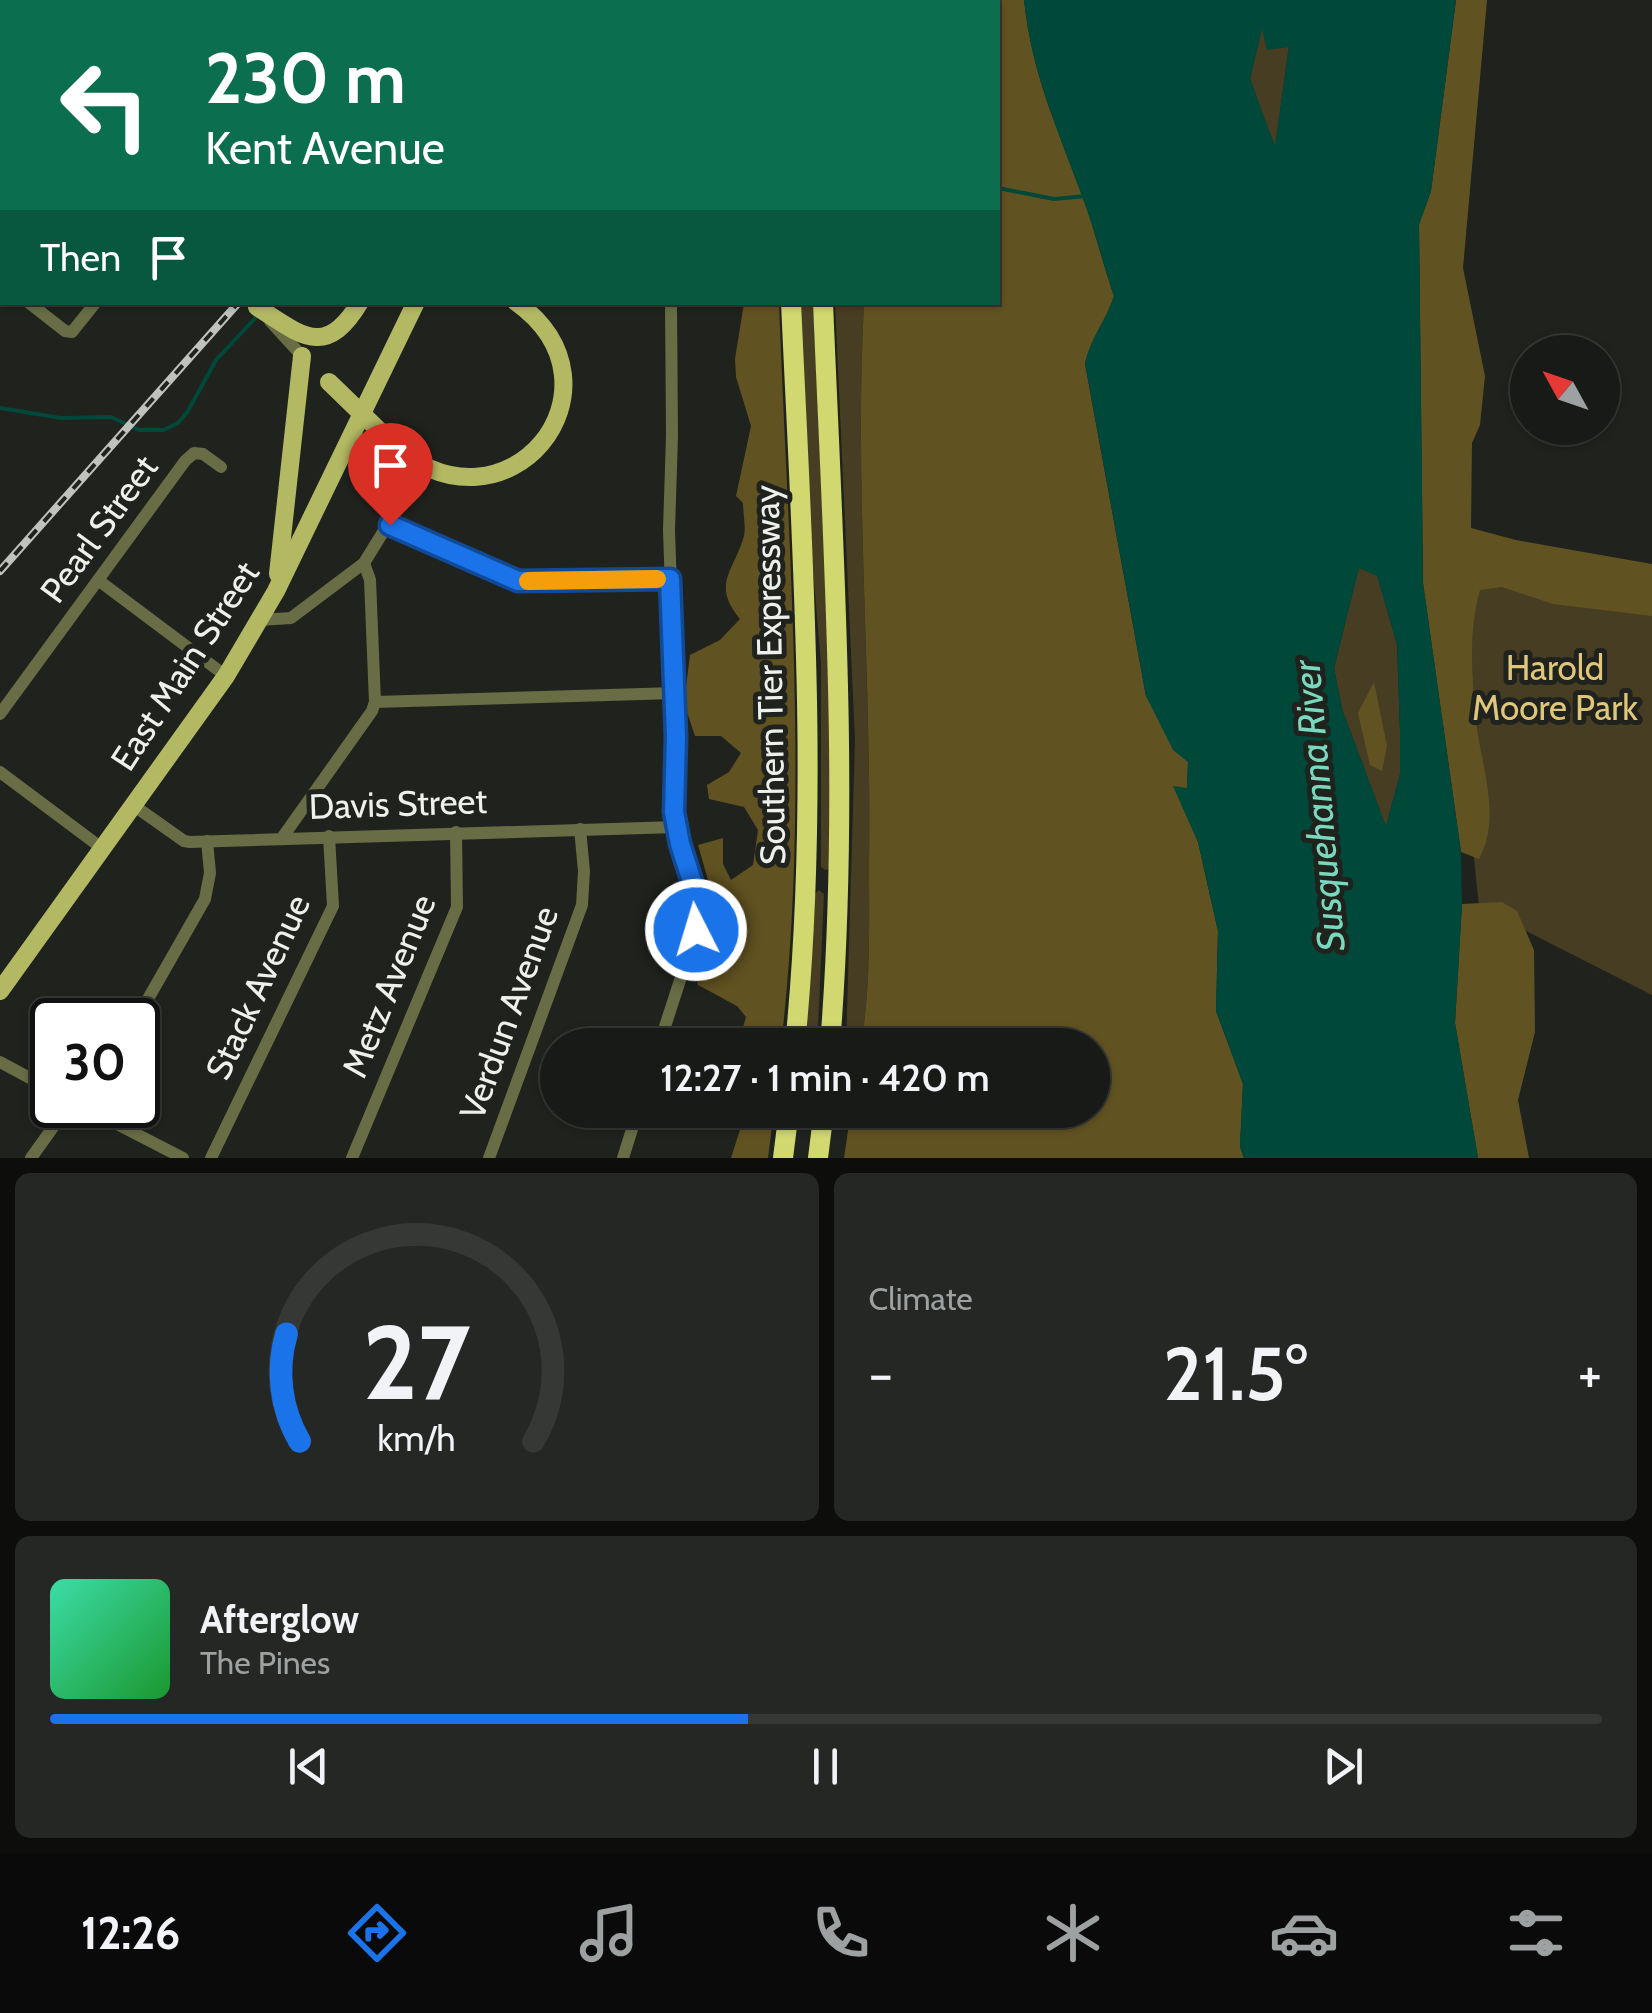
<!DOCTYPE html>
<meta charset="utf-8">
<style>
:root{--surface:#171a16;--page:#242723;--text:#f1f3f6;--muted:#9ea1a1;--line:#363835;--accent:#1a73e8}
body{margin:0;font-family:Cabin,sans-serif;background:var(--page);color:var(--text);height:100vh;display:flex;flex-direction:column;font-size:38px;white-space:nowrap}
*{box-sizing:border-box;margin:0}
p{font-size:32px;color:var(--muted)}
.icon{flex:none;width:55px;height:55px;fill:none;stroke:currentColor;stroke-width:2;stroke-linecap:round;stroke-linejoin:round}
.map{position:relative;height:1158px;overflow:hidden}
.sheet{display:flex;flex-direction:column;gap:15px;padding:15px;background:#0d0e0c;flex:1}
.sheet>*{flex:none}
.guide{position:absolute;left:0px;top:0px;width:1000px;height:305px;box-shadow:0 2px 8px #0004,0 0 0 2px var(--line);background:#0b6e4f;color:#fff;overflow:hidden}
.needle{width:65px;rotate:310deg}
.controls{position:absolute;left:1510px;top:335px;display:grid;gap:20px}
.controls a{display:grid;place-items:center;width:110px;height:110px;border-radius:50%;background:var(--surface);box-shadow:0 2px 8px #0004,0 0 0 2px var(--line);font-size:50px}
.speed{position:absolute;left:30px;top:998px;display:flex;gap:20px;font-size:50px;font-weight:700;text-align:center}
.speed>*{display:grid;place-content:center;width:130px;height:130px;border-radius:50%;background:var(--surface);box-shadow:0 2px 8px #0004,0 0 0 2px var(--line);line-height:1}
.speed .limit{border:5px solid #111;border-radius:15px;background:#fff;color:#111}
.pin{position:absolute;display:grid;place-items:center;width:85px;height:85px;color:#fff;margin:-102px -42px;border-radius:50% 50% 50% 0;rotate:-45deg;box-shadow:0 0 10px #0007}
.pin .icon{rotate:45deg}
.me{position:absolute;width:110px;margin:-55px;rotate:355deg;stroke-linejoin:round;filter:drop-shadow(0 0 8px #0008)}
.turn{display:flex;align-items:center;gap:35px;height:210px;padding:0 40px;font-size:45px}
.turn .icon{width:130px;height:130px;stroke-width:2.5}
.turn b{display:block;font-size:70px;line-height:85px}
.then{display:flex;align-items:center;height:95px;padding:0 40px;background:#0003;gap:20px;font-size:38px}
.big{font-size:75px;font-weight:600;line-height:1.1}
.sheet .card{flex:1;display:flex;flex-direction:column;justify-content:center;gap:15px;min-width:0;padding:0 35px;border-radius:15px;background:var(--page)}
.sheet .dial{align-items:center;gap:0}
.dial svg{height:260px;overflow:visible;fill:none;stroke:var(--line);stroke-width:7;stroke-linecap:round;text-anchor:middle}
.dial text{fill:var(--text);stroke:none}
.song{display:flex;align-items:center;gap:30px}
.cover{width:120px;height:120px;border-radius:15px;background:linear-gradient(135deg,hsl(160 70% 55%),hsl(130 70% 35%))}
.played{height:10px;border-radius:5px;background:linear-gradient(90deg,var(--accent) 45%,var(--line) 45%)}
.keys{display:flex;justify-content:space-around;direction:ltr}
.heat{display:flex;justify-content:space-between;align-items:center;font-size:55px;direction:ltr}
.sheet .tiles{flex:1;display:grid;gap:15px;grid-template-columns:1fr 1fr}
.card:last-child{grid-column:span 2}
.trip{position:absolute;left:540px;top:1028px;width:570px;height:100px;border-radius:50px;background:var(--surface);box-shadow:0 2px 8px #0004,0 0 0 2px var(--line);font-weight:600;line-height:100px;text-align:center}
.tabs{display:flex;height:160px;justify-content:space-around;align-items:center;background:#090a09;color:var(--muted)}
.tabs .icon{width:70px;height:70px}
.tabs .on{color:var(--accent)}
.tabs b{font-size:45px;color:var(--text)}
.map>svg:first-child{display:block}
</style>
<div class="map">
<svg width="1652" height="1158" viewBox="0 0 1652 1158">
<rect width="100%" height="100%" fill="#1f221d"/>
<!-- green -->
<g fill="#463d23">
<polygon points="1262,25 1289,46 1275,148 1250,79"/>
<polygon points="798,303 813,303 832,715 829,869 825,870 821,867 821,664 809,522"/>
<path d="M835,303h29c-10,187 8,373 5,560 0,61 2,122 -8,182h-15l9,-305z"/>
<polygon points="1359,567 1377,575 1397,644 1400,731 1400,774 1386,827 1342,709 1334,668"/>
<polygon points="1445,578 1652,589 1652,995 1479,907"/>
<polygon points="819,890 824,894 818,1028 816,1045 802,1045 814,894"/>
</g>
<!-- forest -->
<g fill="#615221">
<path d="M820,0h204c8,74 32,124 57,193 13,33 21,69 33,103 -8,25 -23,41 -29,68l61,332 42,65 -1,28 -13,-2 24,55 20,89 -2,80 27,73 -3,63 4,11h-400l7,-48h241v-65h-231c10,-60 8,-121 8,-182 3,-187 -15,-373 -5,-560l134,-1v-300z"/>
<path d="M1456,0h31l-24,268 22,108 -5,49 -8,18 -1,85 45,12 136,24v52l-99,-12 -51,-17 -22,3c-12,42 -8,87 -4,131 5,45 26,96 3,138l-18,-7 -38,-269 -4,-359 12,-33z"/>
<path d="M744,303h35c9,246 31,496 2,742h-43l8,-28 -9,-11 -39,-21 -4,-17 9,-52 9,-22 -14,-49 25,-7v26l8,16 22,-15 5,-35 -14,-23 -35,-8 -2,-14 22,-13 12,-19 -20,-17h-26l-11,-33 6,-48 30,-15 20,-21c-29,-35 -6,-48 4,-83 2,-10 -1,-23 -1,-33l-7,-7 15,-70 -15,-49 -1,-18z"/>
<polygon points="1374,682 1387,746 1382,771 1370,765 1358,713"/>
<polygon points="1502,902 1517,911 1534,950 1535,1032 1518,1100 1529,1158 1478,1158 1455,1023 1462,904"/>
<polygon points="732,1110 774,1110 768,1158 731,1158 743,1120"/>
</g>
<!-- water -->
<path fill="#004839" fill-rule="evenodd" d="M1024,0h432l-25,191 -12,34 4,358 38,269 1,52 -7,119 23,135h-234l-4,-11 3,-63 -27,-73 2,-80 -20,-89 -25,-56 14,2 1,-26 -15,-12 -27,-54 -61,-333c6,-26 21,-42 29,-67 -12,-34 -20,-70 -33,-103 -25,-68 -49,-120 -57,-193zM1262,29l5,21 22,-3 -14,99 -25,-67zM1359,568l18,8 20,68 3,87v43l-14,52 -44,-117 -8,-41z"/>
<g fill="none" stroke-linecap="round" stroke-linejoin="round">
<!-- stream -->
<g stroke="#004839" stroke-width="4">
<polyline points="998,188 1054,199 1086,196"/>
<polyline points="0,408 61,418 111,417 139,430 163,430 178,423 188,411 216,360 259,314"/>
</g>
<!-- minor -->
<g stroke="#696d45" stroke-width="12">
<polyline points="107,2 109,0"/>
<polyline points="270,2 272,0"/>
<polyline points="699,2 699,0"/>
<polyline points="0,62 2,64"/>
<polyline points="0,131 2,128"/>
<polyline points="0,281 2,283"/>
<polyline points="28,302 65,331 72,332 96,302"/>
<polyline points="270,321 302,356"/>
<polyline points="390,525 519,581 670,579"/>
<polyline points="98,580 226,676"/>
<polyline points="259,620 291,618 364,563 409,490"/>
<polyline points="375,702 675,693"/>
<polyline points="0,714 185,461 194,453 203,454 221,467"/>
<polyline points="0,772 103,849"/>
<polyline points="133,805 184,841 190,842 676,827"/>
<polyline points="282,838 372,711 375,702 370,580 364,563"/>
<polyline points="136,1020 205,899 210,873 207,841"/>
<polyline points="659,1045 696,931 696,894 680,844 674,813 676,737 669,530 672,436 671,302"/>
<polyline points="0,1062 52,1090"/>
<polyline points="80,1105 183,1158"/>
<polyline points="31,1158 69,1105"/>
<polyline points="211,1158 333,906 329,836"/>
<polyline points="352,1158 457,907 456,832"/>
<polyline points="489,1158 582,905 584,871 580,829"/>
<polyline points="623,1158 638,1110"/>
</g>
<!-- major -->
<g stroke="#b3b963" stroke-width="18">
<polyline points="537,2 538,0"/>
<path d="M257,307c45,29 69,52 103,-5"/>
<path d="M393,444c113,102 242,-57 123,-142"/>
<polyline points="278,574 302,356"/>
<polyline points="0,991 226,676 276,591 416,302"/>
</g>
<!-- highway -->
<g stroke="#d0d86f" stroke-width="20">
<polyline points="778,0 778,2"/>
<polyline points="808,0 808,2"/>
<path d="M791,302c11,248 29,495 4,743"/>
<path d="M823,302c10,248 27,495 7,743"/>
<polyline points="783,1158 789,1110"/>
<polyline points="818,1158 824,1110"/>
</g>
<!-- rail casing -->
<g stroke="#c0c2be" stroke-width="8">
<g id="rail">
<polyline points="467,2 468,0"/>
<polyline points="0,571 239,302"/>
</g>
</g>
<!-- rail -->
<use href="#rail" stroke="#1f221d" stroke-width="4" stroke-dasharray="11" stroke-linecap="butt"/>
<!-- major-bridge -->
<polyline stroke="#b3b963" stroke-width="18" points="329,382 393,444"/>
</g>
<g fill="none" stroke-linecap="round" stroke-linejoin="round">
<!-- route casing -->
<g stroke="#114b97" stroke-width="25">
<polyline id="route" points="390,525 518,581 670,579 676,737 674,812 680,844 696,894 696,930"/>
</g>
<!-- route -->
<use href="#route" stroke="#1a73e8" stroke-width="18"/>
<!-- slow -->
<polyline stroke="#f59e0b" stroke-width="18" points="528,581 657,579"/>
</g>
<g text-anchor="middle" stroke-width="10" stroke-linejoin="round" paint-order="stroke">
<!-- street labels -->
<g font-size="35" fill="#eef0ec" stroke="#1f221d">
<text transform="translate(99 529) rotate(-54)" y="12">Pearl Street</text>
<text transform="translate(185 666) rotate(-57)" y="12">East Main Street</text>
<text transform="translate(770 675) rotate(-91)" y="12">Southern Tier Expressway</text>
<text transform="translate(398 804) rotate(-2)" y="12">Davis Street</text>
<text transform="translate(389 986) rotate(-68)" y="12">Metz Avenue</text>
<text transform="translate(258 987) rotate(-65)" y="12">Stack Avenue</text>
<text transform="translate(509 1013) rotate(-70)" y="12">Verdun Avenue</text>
</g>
<!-- park labels -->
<g font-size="35" fill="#dfc67a" stroke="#1f221d">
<text x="1555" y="680">Harold<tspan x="1555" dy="40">Moore Park</tspan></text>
</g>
<!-- water labels -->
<g font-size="38" font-style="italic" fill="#79d8bd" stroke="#1f221d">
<text transform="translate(1319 806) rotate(-95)" y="13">Susquehanna River</text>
</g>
</g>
</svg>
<div class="controls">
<a><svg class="needle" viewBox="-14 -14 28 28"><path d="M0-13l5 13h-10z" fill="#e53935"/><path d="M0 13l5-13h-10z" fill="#9ea1a1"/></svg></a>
</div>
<div class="speed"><div class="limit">30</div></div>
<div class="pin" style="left:390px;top:525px;background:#d93025"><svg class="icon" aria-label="arrive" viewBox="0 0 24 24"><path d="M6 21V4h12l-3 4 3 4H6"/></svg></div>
<svg class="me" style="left:696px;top:930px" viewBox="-20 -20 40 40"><circle r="17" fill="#1a73e8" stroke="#fff" stroke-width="3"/><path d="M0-11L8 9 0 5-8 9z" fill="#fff"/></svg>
<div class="trip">12:27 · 1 min · 420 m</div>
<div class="guide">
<div class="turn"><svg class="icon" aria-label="left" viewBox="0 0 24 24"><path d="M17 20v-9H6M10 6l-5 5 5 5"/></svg><div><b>230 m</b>Kent Avenue</div></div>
<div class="then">Then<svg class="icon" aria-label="arrive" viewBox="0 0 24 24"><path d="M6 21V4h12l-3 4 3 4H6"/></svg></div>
</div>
</div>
<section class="sheet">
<div class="tiles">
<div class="card dial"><svg viewBox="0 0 100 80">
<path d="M14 69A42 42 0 1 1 86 69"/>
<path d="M14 69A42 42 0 0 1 10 36" stroke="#1a73e8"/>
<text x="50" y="56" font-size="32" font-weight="700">27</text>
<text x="50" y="72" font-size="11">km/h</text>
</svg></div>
<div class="card"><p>Climate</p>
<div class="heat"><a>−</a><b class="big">21.5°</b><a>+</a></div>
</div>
<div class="card">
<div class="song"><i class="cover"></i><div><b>Afterglow</b><p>The Pines</p></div></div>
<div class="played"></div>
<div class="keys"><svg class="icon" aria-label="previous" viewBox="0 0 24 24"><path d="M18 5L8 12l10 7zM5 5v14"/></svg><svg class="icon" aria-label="pause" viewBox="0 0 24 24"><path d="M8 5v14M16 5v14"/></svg><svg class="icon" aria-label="next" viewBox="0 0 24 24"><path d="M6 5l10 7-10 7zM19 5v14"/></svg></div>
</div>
</div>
</section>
<nav class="tabs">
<b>12:26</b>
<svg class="icon on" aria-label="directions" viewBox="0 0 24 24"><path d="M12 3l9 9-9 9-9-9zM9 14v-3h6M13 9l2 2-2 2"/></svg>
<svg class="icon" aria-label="music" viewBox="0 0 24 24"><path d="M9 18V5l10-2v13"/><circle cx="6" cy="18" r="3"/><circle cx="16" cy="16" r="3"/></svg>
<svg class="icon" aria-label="phone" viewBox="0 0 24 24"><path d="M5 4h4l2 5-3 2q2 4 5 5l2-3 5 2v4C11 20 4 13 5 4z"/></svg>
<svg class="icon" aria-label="climate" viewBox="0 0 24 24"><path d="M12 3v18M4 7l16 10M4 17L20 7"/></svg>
<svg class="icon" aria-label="car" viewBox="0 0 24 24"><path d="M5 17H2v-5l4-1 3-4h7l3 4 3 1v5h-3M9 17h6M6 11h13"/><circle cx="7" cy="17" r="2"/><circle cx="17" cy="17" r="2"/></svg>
<svg class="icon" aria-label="filters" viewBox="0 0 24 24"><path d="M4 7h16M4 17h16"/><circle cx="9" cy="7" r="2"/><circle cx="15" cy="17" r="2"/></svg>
</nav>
